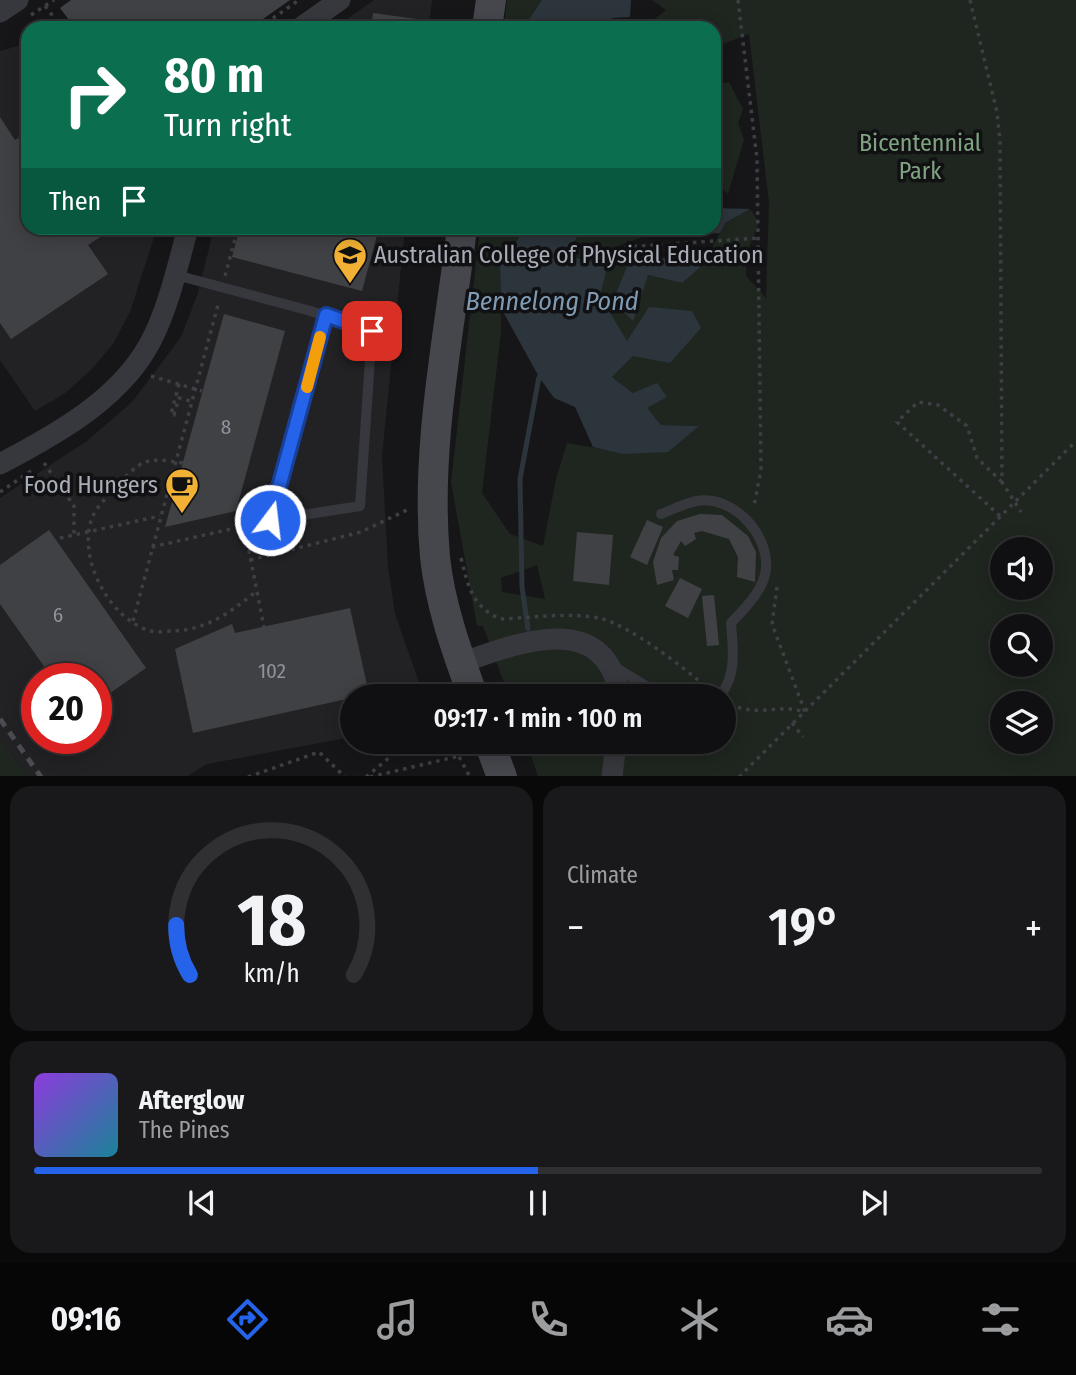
<!DOCTYPE html>
<meta charset="utf-8">
<style>
:root{--surface:#101012;--page:#19191b;--text:#f1f3f6;--muted:#9c9d9f;--line:#303032;--accent:#2563eb}
body{margin:0;font-family:"Fira Sans Condensed",sans-serif;background:var(--page);color:var(--text);height:100vh;display:flex;flex-direction:column;font-size:26px;white-space:nowrap}
*{box-sizing:border-box;margin:0}
p{font-size:23px;color:var(--muted)}
.icon{flex:none;width:38px;height:38px;fill:none;stroke:currentColor;stroke-width:2;stroke-linecap:round;stroke-linejoin:round}
.map{position:relative;height:776px;overflow:hidden}
.details{display:flex;flex-direction:column;gap:10px;padding:10px;background:#09090a;flex:1}
.details>*{flex:none}
.banner{position:absolute;left:21px;top:21px;width:700px;height:214px;border-radius:21px;box-shadow:0 4px 18px #0003,0 0 0 2px var(--line);background:#0b6e4f;color:#fff;overflow:hidden}
.tools{position:absolute;left:990px;top:537px;display:grid;gap:14px}
.tools a{display:grid;place-items:center;width:63px;height:63px;border-radius:50%;background:var(--surface);box-shadow:0 4px 18px #0003,0 0 0 2px var(--line);font-size:35px}
.speed{position:absolute;left:21px;top:663px;display:flex;gap:14px;font-size:35px;font-weight:700;text-align:center}
.speed>*{display:grid;place-content:center;width:91px;height:91px;border-radius:50%;background:var(--surface);box-shadow:0 4px 18px #0003,0 0 0 2px var(--line);line-height:1}
.speed .limit{border:10px solid #d22;background:#fff;color:#111}
.pin{position:absolute;display:grid;place-items:center;width:60px;height:60px;color:#fff;margin:-30px;border-radius:14px;box-shadow:0 4px 10px #0006}
.me{position:absolute;width:77px;margin:-38px;rotate:15deg;stroke-linejoin:round;filter:drop-shadow(0 0 5px #0008)}
.turn{display:flex;align-items:center;gap:24px;height:147px;padding:0 28px;font-size:32px}
.turn .icon{width:91px;height:91px;stroke-width:2.5}
.turn b{display:block;font-size:49px;line-height:60px}
.then{display:flex;align-items:center;height:66px;padding:0 28px;background:#0003;gap:14px;font-size:26px}
.big{font-size:52px;font-weight:600;line-height:1.1}
.details .tile{flex:1;display:flex;flex-direction:column;justify-content:center;gap:10px;min-width:0;padding:0 24px;border-radius:21px;background:var(--page)}
.details .dial{align-items:center;gap:0}
.dial svg{height:182px;overflow:visible;fill:none;stroke:var(--line);stroke-width:7;stroke-linecap:round;text-anchor:middle}
.dial text{fill:var(--text);stroke:none}
.song{display:flex;align-items:center;gap:21px}
.cover{width:84px;height:84px;border-radius:10px;background:linear-gradient(135deg,hsl(270 70% 55%),hsl(190 70% 35%))}
.played{height:7px;border-radius:4px;background:linear-gradient(90deg,var(--accent) 50%,var(--line) 50%)}
.keys{display:flex;justify-content:space-around;direction:ltr}
.heat{display:flex;justify-content:space-between;align-items:center;font-size:38px;direction:ltr}
.details .tiles{flex:1;display:grid;gap:10px;grid-template-columns:1fr 1fr}
.tile:last-child{grid-column:span 2}
.trip{position:absolute;left:340px;top:684px;width:396px;height:70px;border-radius:35px;background:var(--surface);box-shadow:0 4px 18px #0003,0 0 0 2px var(--line);font-weight:600;line-height:70px;text-align:center}
.tab-bar{display:flex;height:112px;justify-content:space-around;align-items:center;background:#060607;color:var(--muted)}
.tab-bar .icon{width:49px;height:49px}
.tab-bar .selected{color:var(--accent)}
.tab-bar b{font-size:32px;color:var(--text)}
.map>svg:first-child{display:block}
</style>
<div class="map">
<svg width="1076" height="777" viewBox="0 0 1076 777">
<rect width="100%" height="100%" fill="#161618"/>
<!-- built -->
<g fill="#222225" fill-rule="evenodd">
<polygon points="374,0 432,0 429,28 334,28"/>
<polygon points="28,43 28,228 157,228 130,312 113,344 91,370 64,394 35,411 0,360 0,51"/>
<path d="M214,228h191l-23,228 6,110 7,48 29,82h-72v41l-145,27 -19,12h-160l-28,-37v-241l87,-57 45,-39 49,-65 17,-44zM37,679h59v59h-59z"/>
</g>
<!-- green -->
<g fill="#1e261f" fill-rule="evenodd">
<polygon points="507,0 542,0 523,28 504,28"/>
<path d="M652,0h424v776h-538l-12,-34h197v-46h-214l-26,-70h-6l-26,-144 29,-254h45l-25,38 1,66 -19,161 28,41 33,12 13,-67 11,-36 29,5 102,-22 -37,-1 -28,-32 -21,-16 21,-21 -33,-60 -34,-41 17,-27h41l19,9 -36,13 21,14 -14,37 34,-26 34,8 21,-18 22,-42 25,-14 9,13 -13,33v21l20,22 3,-95 -20,-169 -26,10 -9,41 15,-3 14,27 -5,14 6,17 -16,54 -14,-14v-152h-71l23,-18zM1003,550h38v38h-38zM537,565l8,34 -43,-7 -1,-14zM1003,626h38v39h-38zM1003,704h38v38h-38z"/>
<polygon points="0,739 25,772 28,776 0,776"/>
</g>
<!-- water -->
<g fill="#2c353c">
<polygon points="542,0 631,0 630,17 612,18 616,28 523,28"/>
<polygon points="714,208 750,209 725,223 720,233 643,237 624,228 714,228"/>
<polygon points="525,228 583,228 566,255 607,267 600,296 627,341 649,307 692,311 701,328 670,363 633,356 612,377 633,393 657,383 667,397 647,408 661,425 699,426 668,452 623,454 593,447 575,407 554,398 539,377 501,308 500,266"/>
<polygon points="699,257 703,265 682,283 648,275 633,321 613,301 628,264 647,259"/>
</g>
<g fill="none" stroke-linecap="round" stroke-linejoin="round">
<!-- stream -->
<polyline stroke="#2c353c" stroke-width="5" points="528,629 522,587 520,479 539,377"/>
</g>
<!-- building -->
<g fill="#404145">
<polygon points="71,0 290,0 250,28 75,28 60,8"/>
<polygon points="373,13 417,19 416,28 371,28"/>
<polygon points="0,117 15,140 28,132 28,228 114,228 88,245 108,274 11,339 0,323"/>
<polygon points="240,228 379,228 362,291 232,257"/>
<polygon points="224,314 285,331 236,511 165,527"/>
<polygon points="700,514 722,515 748,536 756,552 755,582 737,577 738,557 729,539 702,531 694,533 696,539 685,546 681,541 673,555 679,557 678,570 672,570 674,580 657,585 653,562 661,538 677,521"/>
<polygon points="647,520 663,527 647,565 630,557"/>
<polygon points="49,530 146,668 96,703 96,679 53,679 0,604 0,565"/>
<polygon points="577,532 613,535 609,585 573,581"/>
<polygon points="680,578 702,589 688,618 665,606"/>
<polygon points="714,595 719,645 707,646 702,596"/>
<polygon points="350,608 369,694 193,733 175,649 232,624 235,633"/>
</g>
<g fill="none" stroke-linecap="round" stroke-linejoin="round">
<!-- path -->
<g stroke="#3d3f44" stroke-width="3.5" stroke-dasharray="3.5 5" stroke-linecap="butt">
<polyline points="738,0 757,159 761,469 754,506"/>
<polyline points="970,0 997,112 1000,141 1002,482 1021,512"/>
<polyline points="45,6 62,28"/>
<polyline points="31,15 54,0"/>
<polyline points="259,28 299,0"/>
<polyline points="594,256 619,254 626,247 758,238"/>
<polyline points="225,276 238,228"/>
<polyline points="151,376 202,391"/>
<polyline points="179,384 171,414 174,415 179,398 190,401"/>
<polyline points="44,463 74,506 74,535"/>
<path d="M183,463c-37,-6 -41,-4 -65,22 -9,11 -21,20 -26,33 -15,41 18,102 59,113 6,2 15,0 21,0 36,-1 58,-19 85,-40"/>
<polyline points="0,492 31,471"/>
<polyline points="1000,516 897,422 918,402 938,405 967,426 977,458 1002,482"/>
<polyline points="60,538 160,516"/>
<polyline points="152,547 244,526 264,627"/>
<path d="M461,558c7,28 11,48 39,61 32,-1 67,-7 99,-1 31,7 85,50 110,71"/>
<polyline points="250,560 361,532 409,509"/>
<polyline points="777,587 772,624 805,712"/>
<polyline points="133,621 219,301"/>
<path d="M730,704c29,14 49,-1 74,8"/>
<polyline points="792,723 803,737"/>
<polyline points="451,742 470,777"/>
<polyline points="248,777 319,752 345,777"/>
<polyline points="366,777 408,742"/>
<polyline points="370,777 459,756"/>
<polyline points="739,777 1076,441"/>
</g>
<!-- lane -->
<g stroke="#37383d" stroke-width="10">
<polyline points="176,275 307,310 372,330 360,506 270,520 326,315"/>
<path d="M661,514c11,-4 24,-11 36,-13 36,-6 72,33 69,68 -2,21 -21,39 -35,54 2,27 6,51 -11,73"/>
<polyline points="613,666 663,696"/>
<polyline points="616,758 631,742"/>
</g>
<!-- street -->
<g stroke="#37383d" stroke-width="21">
<polyline points="0,12 18,0"/>
<polyline points="300,28 340,0"/>
<path d="M0,464c57,-30 125,-67 154,-129 16,-34 24,-71 34,-107"/>
<path d="M461,663c57,-20 143,-55 159,33"/>
<polyline points="612,777 616,742"/>
</g>
<!-- secondary -->
<g stroke="#45474d" stroke-width="30">
<polyline points="487,28 491,0"/>
<path d="M462,228c-13,108 -37,220 -27,329 5,48 22,95 38,139"/>
<polyline points="489,742 502,777"/>
</g>
<!-- rail -->
<polyline stroke="#4a4c52" stroke-width="5" stroke-dasharray="9 7" stroke-linecap="butt" points="0,719 41,777"/>
</g>
<g fill="none" stroke-linecap="round" stroke-linejoin="round">
<!-- route casing -->
<g stroke="#184099" stroke-width="18">
<polyline id="route" points="270,520 326,315 372,331"/>
</g>
<!-- route -->
<use href="#route" stroke="#2563eb" stroke-width="12"/>
<!-- slow -->
<polyline stroke="#f59e0b" stroke-width="12" points="307,387 320,337"/>
</g>
<!-- icons -->
<defs>
<g id="university-pin" transform="scale(1.75)"><path d="M0 17L-7.5 6A9.5 9.5 0 1 1 7.5 6Z" fill="#f2b134" stroke="#111113"/><path d="M0-5L7-2L0 1L-7-2ZM-4 1L0 2.5L4 1V4Q0 6-4 4Z" fill="#111"/></g>
<g id="cafe-pin" transform="scale(1.75)"><path d="M0 17L-7.5 6A9.5 9.5 0 1 1 7.5 6Z" fill="#f2b134" stroke="#111113"/><path d="M-5.5-4.5H6V0H3Q3 3.5 0 3.5H-2.5Q-5.5 3.5-5.5 0ZM3-3.2v2h1.7v-2ZM-6 4.5H4V6H-6Z" fill="#111"/></g>
</defs>
<g fill-rule="evenodd">
<use href="#university-pin" x="350" y="255"/>
<use href="#cafe-pin" x="182" y="485"/>
</g>
<g text-anchor="middle" stroke-width="7" stroke-linejoin="round" paint-order="stroke">
<!-- number labels -->
<g font-size="21" fill="#8e929b">
<text x="226" y="434">8</text>
<text x="58" y="622">6</text>
<text x="272" y="678">102</text>
</g>
<!-- park labels -->
<g font-size="24" fill="#7fa381" stroke="#111113">
<text x="920" y="151">Bicentennial<tspan x="920" dy="28">Park</tspan></text>
</g>
<!-- poi labels -->
<g font-size="24" fill="#a8adb8" stroke="#111113" text-anchor="start">
<text x="374" y="263">Australian College of Physical Education</text>
<text x="158" y="493" text-anchor="end">Food Hungers</text>
</g>
<!-- water labels -->
<g font-size="26" font-style="italic" fill="#7f9bb3" stroke="#111113">
<text x="552" y="310">Bennelong Pond</text>
</g>
</g>
</svg>
<div class="tools">
<a><svg class="icon" aria-label="sound" viewBox="0 0 24 24"><path d="M4 9h4l5-4v14l-5-4H4zM17 9q2 3 0 6"/></svg></a>
<a><svg class="icon" aria-label="search" viewBox="0 0 24 24"><circle cx="10" cy="10" r="6"/><path d="M15 15l6 6"/></svg></a>
<a><svg class="icon" aria-label="layers" viewBox="0 0 24 24"><path d="M12 4l9 5-9 5-9-5zM3 14l9 5 9-5"/></svg></a>
</div>
<div class="speed"><div class="limit">20</div></div>
<div class="pin" style="left:372px;top:331px;background:#d93025"><svg class="icon" aria-label="arrive" viewBox="0 0 24 24"><path d="M6 21V4h12l-3 4 3 4H6"/></svg></div>
<svg class="me" style="left:270px;top:520px" viewBox="-20 -20 40 40"><circle r="17" fill="#2563eb" stroke="#fff" stroke-width="3"/><path d="M0-11L8 9 0 5-8 9z" fill="#fff"/></svg>
<div class="trip">09:17 · 1 min · 100 m</div>
<div class="banner">
<div class="turn"><svg class="icon" aria-label="right" viewBox="0 0 24 24"><path d="M7 20v-9h11M14 6l5 5-5 5"/></svg><div><b>80 m</b>Turn right</div></div>
<div class="then">Then<svg class="icon" aria-label="arrive" viewBox="0 0 24 24"><path d="M6 21V4h12l-3 4 3 4H6"/></svg></div>
</div>
</div>
<section class="details">
<div class="tiles">
<div class="tile dial"><svg viewBox="0 0 100 80">
<path d="M14 69A42 42 0 1 1 86 69"/>
<path d="M14 69A42 42 0 0 1 8 47" stroke="#2563eb"/>
<text x="50" y="56" font-size="32" font-weight="700">18</text>
<text x="50" y="72" font-size="11">km/h</text>
</svg></div>
<div class="tile"><p>Climate</p>
<div class="heat"><a>−</a><b class="big">19°</b><a>+</a></div>
</div>
<div class="tile">
<div class="song"><i class="cover"></i><div><b>Afterglow</b><p>The Pines</p></div></div>
<div class="played"></div>
<div class="keys"><svg class="icon" aria-label="previous" viewBox="0 0 24 24"><path d="M18 5L8 12l10 7zM5 5v14"/></svg><svg class="icon" aria-label="pause" viewBox="0 0 24 24"><path d="M8 5v14M16 5v14"/></svg><svg class="icon" aria-label="next" viewBox="0 0 24 24"><path d="M6 5l10 7-10 7zM19 5v14"/></svg></div>
</div>
</div>
</section>
<nav class="tab-bar">
<b>09:16</b>
<svg class="icon selected" aria-label="directions" viewBox="0 0 24 24"><path d="M12 3l9 9-9 9-9-9zM9 14v-3h6M13 9l2 2-2 2"/></svg>
<svg class="icon" aria-label="music" viewBox="0 0 24 24"><path d="M9 18V5l10-2v13"/><circle cx="6" cy="18" r="3"/><circle cx="16" cy="16" r="3"/></svg>
<svg class="icon" aria-label="phone" viewBox="0 0 24 24"><path d="M5 4h4l2 5-3 2q2 4 5 5l2-3 5 2v4C11 20 4 13 5 4z"/></svg>
<svg class="icon" aria-label="climate" viewBox="0 0 24 24"><path d="M12 3v18M4 7l16 10M4 17L20 7"/></svg>
<svg class="icon" aria-label="car" viewBox="0 0 24 24"><path d="M5 17H2v-5l4-1 3-4h7l3 4 3 1v5h-3M9 17h6M6 11h13"/><circle cx="7" cy="17" r="2"/><circle cx="17" cy="17" r="2"/></svg>
<svg class="icon" aria-label="filters" viewBox="0 0 24 24"><path d="M4 7h16M4 17h16"/><circle cx="9" cy="7" r="2"/><circle cx="15" cy="17" r="2"/></svg>
</nav>
